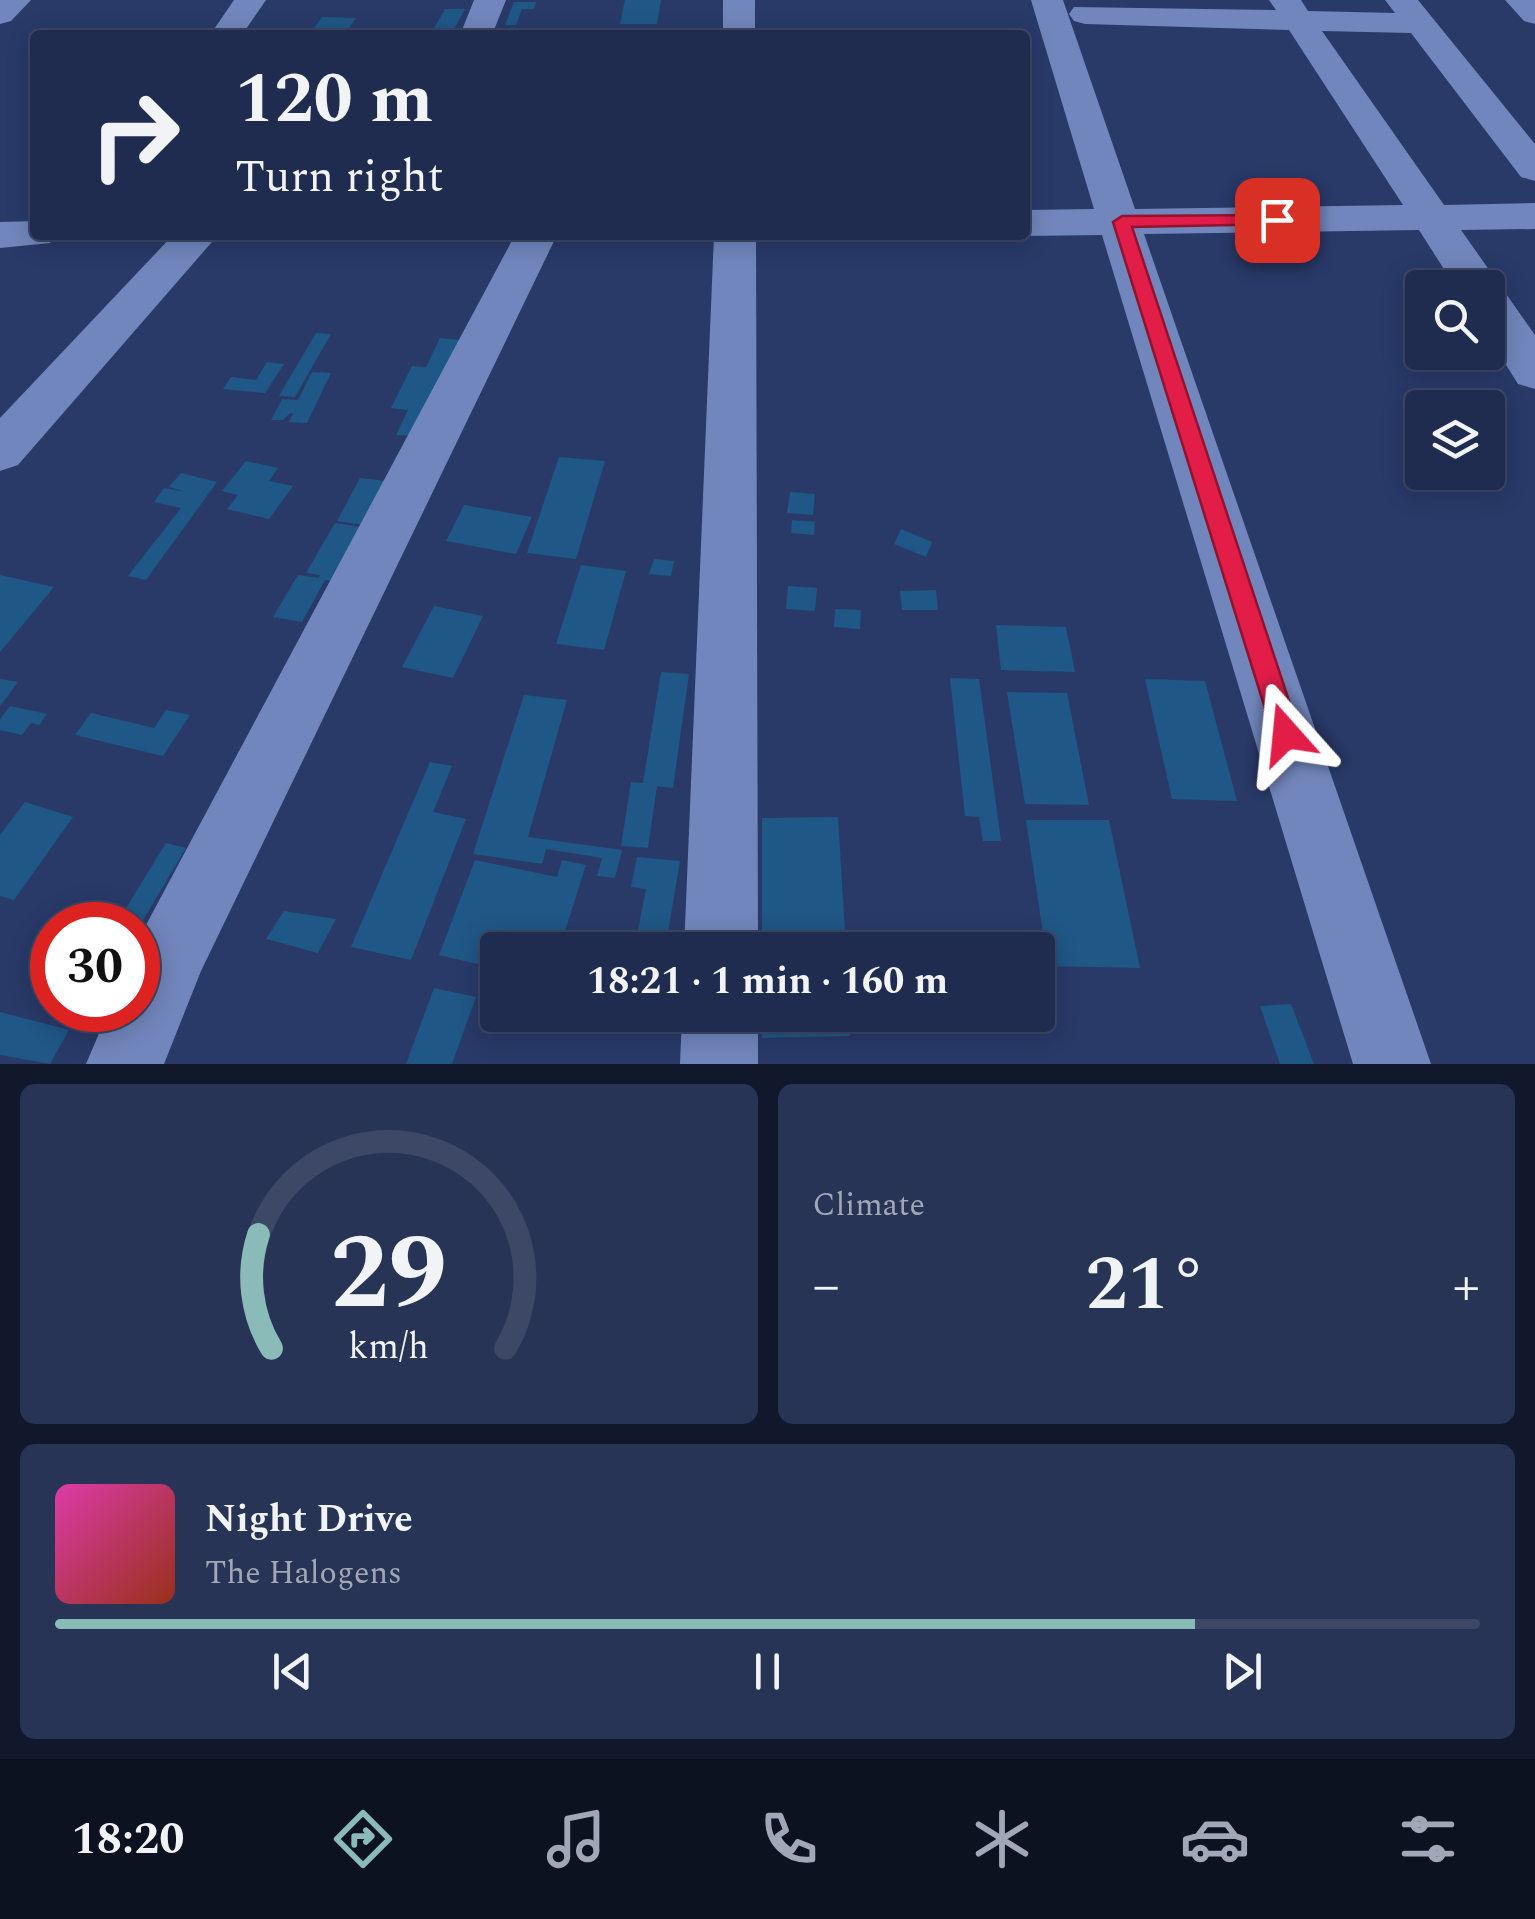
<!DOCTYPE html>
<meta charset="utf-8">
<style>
:root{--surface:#1f2c4f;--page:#273456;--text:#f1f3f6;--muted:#a1a7b7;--line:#3c4866;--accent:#8bbbb9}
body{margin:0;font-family:Spectral,serif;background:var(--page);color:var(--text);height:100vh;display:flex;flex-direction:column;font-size:38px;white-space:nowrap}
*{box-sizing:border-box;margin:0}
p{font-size:32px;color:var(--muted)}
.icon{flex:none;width:55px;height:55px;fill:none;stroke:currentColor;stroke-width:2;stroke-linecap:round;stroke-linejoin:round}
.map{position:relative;height:1064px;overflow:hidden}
.drawer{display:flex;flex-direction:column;gap:20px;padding:20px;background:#11182b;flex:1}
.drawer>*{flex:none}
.hud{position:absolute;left:30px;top:30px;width:1000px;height:210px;border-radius:10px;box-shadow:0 5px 25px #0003,0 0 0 2px var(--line);background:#1f2c4f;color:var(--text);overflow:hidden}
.buttons{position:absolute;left:1405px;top:270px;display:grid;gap:20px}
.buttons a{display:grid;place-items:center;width:100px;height:100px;border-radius:10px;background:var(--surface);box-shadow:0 5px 25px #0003,0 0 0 2px var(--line);font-size:50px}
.speed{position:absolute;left:30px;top:902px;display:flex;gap:20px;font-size:50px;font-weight:700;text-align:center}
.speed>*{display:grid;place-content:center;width:130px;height:130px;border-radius:50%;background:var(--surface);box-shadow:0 5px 25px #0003,0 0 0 2px var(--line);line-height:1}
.speed .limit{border:15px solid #d22;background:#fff;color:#111}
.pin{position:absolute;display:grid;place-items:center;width:85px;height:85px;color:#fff;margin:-42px;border-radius:20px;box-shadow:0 5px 15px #0006}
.me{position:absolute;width:110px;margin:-55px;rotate:342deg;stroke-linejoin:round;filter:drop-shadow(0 0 8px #0008)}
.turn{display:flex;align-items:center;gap:35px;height:210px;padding:0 40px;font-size:45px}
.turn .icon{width:130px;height:130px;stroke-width:2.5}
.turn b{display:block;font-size:70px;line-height:85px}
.big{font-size:75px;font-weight:700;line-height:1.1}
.drawer .card{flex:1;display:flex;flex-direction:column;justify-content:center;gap:15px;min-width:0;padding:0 35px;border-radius:15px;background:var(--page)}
.drawer .dial{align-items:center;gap:0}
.dial svg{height:260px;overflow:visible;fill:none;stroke:var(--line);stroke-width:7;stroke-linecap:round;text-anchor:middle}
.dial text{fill:var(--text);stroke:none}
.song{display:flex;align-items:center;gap:30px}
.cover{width:120px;height:120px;border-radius:15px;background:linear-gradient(135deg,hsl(320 70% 55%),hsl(10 70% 35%))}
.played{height:10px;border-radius:5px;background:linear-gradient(90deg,var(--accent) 80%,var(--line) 80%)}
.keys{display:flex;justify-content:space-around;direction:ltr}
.heat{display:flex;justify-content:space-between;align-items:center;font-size:55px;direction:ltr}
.drawer .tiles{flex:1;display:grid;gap:20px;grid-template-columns:1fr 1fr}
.card:last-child{grid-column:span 2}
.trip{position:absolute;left:480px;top:932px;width:575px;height:100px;border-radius:10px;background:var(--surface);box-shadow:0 5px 25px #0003,0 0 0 2px var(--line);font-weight:700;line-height:100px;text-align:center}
.dock{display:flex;height:160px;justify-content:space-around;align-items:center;background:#0c1220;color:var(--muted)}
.dock .icon{width:70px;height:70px}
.dock .current{color:var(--accent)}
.dock b{font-size:45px;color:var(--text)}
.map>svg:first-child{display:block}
</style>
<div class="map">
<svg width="1535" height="1064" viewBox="0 0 1535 1064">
<rect width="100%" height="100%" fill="#293a69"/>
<!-- building -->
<g fill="#1f5786">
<polygon points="625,0 661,0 657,24 620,24"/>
<polygon points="514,2 536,2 534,9 522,9 516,25 505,25"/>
<polygon points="445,9 465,9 452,33 432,32"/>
<polygon points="322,17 356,18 349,28 314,28"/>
<polygon points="316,333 331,334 295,397 279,396"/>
<polygon points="440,338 460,340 414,436 396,435 408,410 391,408 412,366 426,367"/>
<polygon points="267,362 284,364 265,393 223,389 231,377 256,380"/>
<polygon points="312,372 331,373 307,423 289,422 293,414 290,413 283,420 271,420 282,399 298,400"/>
<polygon points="559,457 605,461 576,559 527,553"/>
<polygon points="246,461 278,468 269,481 293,486 269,519 227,509 238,495 222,491"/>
<polygon points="181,473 217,482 146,580 128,576 181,508 154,502 164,488 186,492 169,487"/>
<polygon points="360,478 387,481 364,525 337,521"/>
<polygon points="790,492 815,494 813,515 787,513"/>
<polygon points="464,505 532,517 516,554 446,541"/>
<polygon points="792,520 815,522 814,535 791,533"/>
<polygon points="335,523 367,528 338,582 325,580 302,622 273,617 298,575 319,578 320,575 306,573"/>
<polygon points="901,529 932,542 926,557 894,544"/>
<polygon points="654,559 674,561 671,576 649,574"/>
<polygon points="581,565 626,571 604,650 556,644"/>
<polygon points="0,575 54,587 0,652"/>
<polygon points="788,586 817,588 815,611 786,609"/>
<polygon points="936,590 938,610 902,610 900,591"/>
<polygon points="434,606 483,616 453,678 402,667"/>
<polygon points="835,609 861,610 860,629 834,627"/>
<polygon points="996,625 1066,627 1075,672 1001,670"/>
<polygon points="661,672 689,674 673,788 657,786 648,848 621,846 631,782 643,783"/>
<polygon points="950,678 979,679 1001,841 983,841 979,817 965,816"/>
<polygon points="0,679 18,682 0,706"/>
<polygon points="1145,679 1205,681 1237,801 1172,799"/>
<polygon points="1007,692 1067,693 1089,805 1025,804"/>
<polygon points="524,695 567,700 528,837 622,850 615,878 597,876 602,858 546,849 542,864 473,854"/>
<polygon points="10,706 47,714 39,725 31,723 22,735 0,730 0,719"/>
<polygon points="166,710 190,715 163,756 75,735 91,713 154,728"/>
<polygon points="430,762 452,766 433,812 466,819 411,960 351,947"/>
<polygon points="25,802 73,817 14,900 0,896 0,835"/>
<polygon points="838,817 846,950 762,950 762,818"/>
<polygon points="1026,820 1109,820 1140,968 1048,966"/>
<polygon points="166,843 186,848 140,925 93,925 104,908 123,913"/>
<polygon points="637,857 680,861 665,950 634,950 646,889 631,887"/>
<polygon points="475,860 557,877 562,860 586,865 559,950 498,950 498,969 439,955"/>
<polygon points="284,911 336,919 318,953 266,939"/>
<polygon points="434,988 476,997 452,1064 406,1064"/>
<polygon points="1291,1004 1314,1064 1280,1064 1260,1006"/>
<polygon points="0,1012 69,1030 50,1064 0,1055"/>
<polygon points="605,1015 644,1015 642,1025 604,1020"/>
<polygon points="762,1015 849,1015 850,1036 762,1038"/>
</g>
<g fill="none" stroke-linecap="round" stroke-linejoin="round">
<!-- minor -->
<g fill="#7186bc" fill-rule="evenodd">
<polygon points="0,0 31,0 11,21 0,24"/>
<polygon points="234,0 266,0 242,35 210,35"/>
<polygon points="474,0 506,0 492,35 460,35"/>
<rect x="723" y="0" width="32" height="35"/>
<polygon points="1031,0 1063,0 1135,209 1403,205 1289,30 1085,24 1074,21 1069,14 1074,7 1276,10 1269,0 1301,0 1308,11 1395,13 1385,0 1418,0 1535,144 1535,181 1521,177 1411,33 1322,31 1444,205 1535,203 1535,229 1461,230 1535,335 1535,389 1518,384 1488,336 1488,288 1456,288 1419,230 1144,234 1431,1064 1353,1064 1102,235 1025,236 1022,235 1025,235 1025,210 1094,209"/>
<polygon points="1505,0 1535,0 1535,24 1524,21"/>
<polygon points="35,221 35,235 55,235 50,243 0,248 0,222"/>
<polygon points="173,235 218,235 18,465 0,471 0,418"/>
<polygon points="515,235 557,235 201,971 164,1064 86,1064 109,1010 138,1010 138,944 146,925"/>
<polygon points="714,235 756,235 758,950 684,950"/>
<polygon points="682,1015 758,1015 758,1064 680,1064"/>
</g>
</g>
<!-- route -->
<polygon fill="#e11d48" stroke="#92132f" stroke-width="2.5" points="1277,215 1286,220 1283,224 1132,227 1300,734 1296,744 1286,747 1277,744 1273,734 1113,222 1122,216"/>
</svg>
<div class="buttons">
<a><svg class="icon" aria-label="search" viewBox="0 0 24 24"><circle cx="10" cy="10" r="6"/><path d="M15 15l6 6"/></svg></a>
<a><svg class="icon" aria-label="layers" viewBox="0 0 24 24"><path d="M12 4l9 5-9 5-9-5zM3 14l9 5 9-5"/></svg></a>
</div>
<div class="speed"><div class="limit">30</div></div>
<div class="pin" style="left:1277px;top:220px;background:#d93025"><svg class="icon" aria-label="arrive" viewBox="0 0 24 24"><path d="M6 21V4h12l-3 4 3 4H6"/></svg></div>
<svg class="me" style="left:1286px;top:734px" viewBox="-20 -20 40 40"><path d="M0-17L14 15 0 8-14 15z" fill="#e11d48" stroke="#fff" stroke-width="4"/></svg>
<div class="trip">18:21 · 1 min · 160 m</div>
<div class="hud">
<div class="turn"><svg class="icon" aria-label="right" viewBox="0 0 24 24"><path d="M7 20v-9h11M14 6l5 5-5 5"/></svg><div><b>120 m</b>Turn right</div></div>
</div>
</div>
<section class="drawer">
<div class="tiles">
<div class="card dial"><svg viewBox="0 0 100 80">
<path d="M14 69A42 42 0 1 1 86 69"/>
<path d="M14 69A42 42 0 0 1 10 34" stroke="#8bbbb9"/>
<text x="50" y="56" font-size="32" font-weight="700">29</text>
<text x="50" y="72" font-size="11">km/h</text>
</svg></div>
<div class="card"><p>Climate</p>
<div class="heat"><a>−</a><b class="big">21°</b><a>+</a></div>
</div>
<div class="card">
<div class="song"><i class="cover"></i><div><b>Night Drive</b><p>The Halogens</p></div></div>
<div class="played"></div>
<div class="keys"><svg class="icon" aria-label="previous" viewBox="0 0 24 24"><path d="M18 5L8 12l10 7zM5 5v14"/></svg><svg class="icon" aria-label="pause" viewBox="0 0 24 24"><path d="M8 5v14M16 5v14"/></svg><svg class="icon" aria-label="next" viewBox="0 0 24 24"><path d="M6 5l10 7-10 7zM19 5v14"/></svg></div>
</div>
</div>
</section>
<nav class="dock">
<b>18:20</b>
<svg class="icon current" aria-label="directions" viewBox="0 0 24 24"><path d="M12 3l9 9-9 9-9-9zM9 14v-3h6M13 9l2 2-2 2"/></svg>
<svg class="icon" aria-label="music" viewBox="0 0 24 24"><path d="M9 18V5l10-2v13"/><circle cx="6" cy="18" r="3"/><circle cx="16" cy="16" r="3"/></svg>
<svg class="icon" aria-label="phone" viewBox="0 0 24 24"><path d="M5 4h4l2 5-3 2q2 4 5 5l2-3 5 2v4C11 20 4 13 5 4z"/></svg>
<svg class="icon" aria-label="climate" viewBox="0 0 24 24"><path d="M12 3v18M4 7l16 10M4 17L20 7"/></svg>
<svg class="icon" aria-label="car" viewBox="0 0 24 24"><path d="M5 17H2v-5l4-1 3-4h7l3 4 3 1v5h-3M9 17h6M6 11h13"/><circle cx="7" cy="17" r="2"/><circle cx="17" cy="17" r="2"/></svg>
<svg class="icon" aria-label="filters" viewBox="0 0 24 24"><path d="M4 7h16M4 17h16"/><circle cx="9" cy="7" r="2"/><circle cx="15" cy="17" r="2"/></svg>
</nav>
